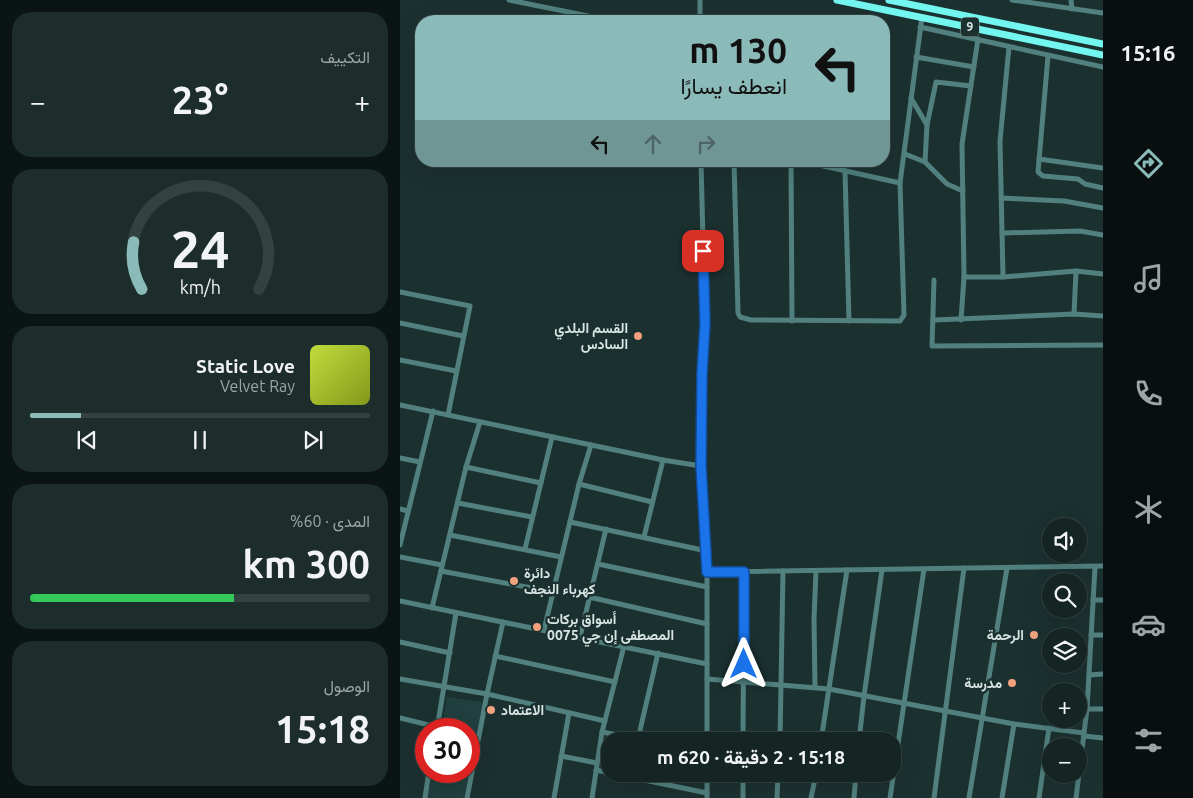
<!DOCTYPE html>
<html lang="ar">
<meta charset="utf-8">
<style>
:root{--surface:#142524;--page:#1d2d2c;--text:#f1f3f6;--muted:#9da5a6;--line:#334241;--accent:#8bbbb9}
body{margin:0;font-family:Ubuntu,Vazirmatn,sans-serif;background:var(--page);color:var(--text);direction:rtl;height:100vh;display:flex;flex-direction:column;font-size:19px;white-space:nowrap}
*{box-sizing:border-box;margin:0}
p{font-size:16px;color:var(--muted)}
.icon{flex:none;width:28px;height:28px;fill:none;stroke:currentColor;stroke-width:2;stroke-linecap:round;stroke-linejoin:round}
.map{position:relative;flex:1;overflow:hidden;direction:ltr}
.sheet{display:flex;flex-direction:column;gap:12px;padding:12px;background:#0b1414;width:400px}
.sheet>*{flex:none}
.banner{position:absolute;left:15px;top:15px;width:475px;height:152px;border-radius:20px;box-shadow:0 5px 20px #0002,0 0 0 1px var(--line);direction:rtl;background:#8bbbb9;color:#111;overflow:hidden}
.buttons{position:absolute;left:642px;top:518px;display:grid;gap:10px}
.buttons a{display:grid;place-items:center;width:45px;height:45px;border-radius:50%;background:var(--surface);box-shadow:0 5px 20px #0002,0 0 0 1px var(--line);font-size:25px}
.speed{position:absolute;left:15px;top:718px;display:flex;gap:10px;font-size:25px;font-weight:700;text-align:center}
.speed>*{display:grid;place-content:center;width:65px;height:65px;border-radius:50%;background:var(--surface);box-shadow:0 5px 20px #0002,0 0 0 1px var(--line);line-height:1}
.speed .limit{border:8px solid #d22;background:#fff;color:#111}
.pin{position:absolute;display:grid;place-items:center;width:42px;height:42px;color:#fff;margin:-21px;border-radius:10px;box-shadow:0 2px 8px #0006}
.me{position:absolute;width:55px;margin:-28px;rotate:0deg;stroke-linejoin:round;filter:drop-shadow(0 0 4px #0008)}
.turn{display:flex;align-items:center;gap:18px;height:105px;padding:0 20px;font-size:22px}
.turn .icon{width:65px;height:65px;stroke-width:2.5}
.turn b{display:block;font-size:35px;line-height:42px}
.lanes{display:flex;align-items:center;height:48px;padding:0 20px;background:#0003;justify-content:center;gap:25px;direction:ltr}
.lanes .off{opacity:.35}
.big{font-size:38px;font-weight:700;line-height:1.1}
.sheet .widget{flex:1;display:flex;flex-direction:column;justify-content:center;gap:8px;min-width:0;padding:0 18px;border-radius:20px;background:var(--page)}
.sheet .dial{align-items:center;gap:0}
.dial svg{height:130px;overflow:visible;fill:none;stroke:var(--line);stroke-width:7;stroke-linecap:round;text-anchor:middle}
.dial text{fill:var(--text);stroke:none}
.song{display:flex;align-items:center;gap:15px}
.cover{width:60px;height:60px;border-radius:8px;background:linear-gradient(135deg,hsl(70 70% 55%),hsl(70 70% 35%))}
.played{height:5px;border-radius:2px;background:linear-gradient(90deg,var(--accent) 15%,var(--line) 15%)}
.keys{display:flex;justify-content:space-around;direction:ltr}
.heat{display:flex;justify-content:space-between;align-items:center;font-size:28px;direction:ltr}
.charge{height:8px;border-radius:4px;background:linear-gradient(90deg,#34c759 60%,var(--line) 0)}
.trip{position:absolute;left:201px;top:732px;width:300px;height:50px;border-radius:20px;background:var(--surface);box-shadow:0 5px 20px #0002,0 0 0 1px var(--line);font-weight:700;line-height:50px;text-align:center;direction:rtl}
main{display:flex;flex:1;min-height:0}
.dock{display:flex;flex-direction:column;width:90px;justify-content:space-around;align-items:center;background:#080f0e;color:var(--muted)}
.dock .icon{width:35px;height:35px}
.dock .on{color:var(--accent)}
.dock b{font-size:22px;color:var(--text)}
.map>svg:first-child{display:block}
</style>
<main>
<nav class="dock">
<b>15:16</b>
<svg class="icon on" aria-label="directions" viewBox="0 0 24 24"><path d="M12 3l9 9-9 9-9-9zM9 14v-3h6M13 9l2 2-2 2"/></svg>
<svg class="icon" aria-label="music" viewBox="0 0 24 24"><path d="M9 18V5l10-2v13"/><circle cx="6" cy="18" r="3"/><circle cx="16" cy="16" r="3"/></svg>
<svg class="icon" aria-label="phone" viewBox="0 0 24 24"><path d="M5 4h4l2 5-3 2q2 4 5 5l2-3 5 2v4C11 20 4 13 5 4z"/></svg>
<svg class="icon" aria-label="climate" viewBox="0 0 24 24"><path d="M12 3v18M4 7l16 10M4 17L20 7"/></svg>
<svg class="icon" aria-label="car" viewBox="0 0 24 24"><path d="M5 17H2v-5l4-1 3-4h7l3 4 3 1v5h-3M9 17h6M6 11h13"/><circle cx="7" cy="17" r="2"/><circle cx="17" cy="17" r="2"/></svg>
<svg class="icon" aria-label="filters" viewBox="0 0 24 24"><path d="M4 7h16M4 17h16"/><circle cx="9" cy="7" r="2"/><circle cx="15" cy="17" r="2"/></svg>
</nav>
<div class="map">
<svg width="703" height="798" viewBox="0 0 703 798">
<rect width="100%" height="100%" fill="#1b3130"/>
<!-- built -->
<polygon fill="#203f3e" points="47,697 83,702 64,798 27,798 32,771 69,771 69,729 41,729"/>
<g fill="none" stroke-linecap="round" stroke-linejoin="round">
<!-- minor -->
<g stroke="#51807e" stroke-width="5">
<polyline points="109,0 213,21"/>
<polyline points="300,0 300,21"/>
<polyline points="612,0 703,13"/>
<polyline points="671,0 672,9"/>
<polyline points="520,27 703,67"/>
<polyline points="648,56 638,172 643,176 678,179 685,184 703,188"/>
<polyline points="516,57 574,67"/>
<polyline points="511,98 527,125 525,162"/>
<polyline points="527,125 536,82 571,86"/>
<polyline points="505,154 525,162 547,184 563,191"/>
<polyline points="639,159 703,168"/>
<polyline points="301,161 305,323 302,374 301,466 307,551 307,741"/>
<polyline points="334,161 338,313 340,317 351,320 500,321 504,315 500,183 522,17"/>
<polyline points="391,161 392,321"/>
<polyline points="401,161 500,183"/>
<polyline points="445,171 449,321"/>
<polyline points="601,198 664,201 703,208"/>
<polyline points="602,233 680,231 703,235"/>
<polyline points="564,277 603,277 676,271 703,274"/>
<polyline points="603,277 600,141 609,47"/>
<polyline points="534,280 532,346 703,345"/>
<polyline points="0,292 70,306 48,415"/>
<polyline points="674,314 676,271"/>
<polyline points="534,320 674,314 703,316"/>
<polyline points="561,320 564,277 562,144 578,39"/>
<polyline points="0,323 63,336"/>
<polyline points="0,360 56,371"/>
<polyline points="0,405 263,460 301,466"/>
<polyline points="0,458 20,462"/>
<polyline points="66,467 141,483"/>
<polyline points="179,484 252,502"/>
<polyline points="58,503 132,517"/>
<polyline points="0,509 8,511"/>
<polyline points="170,522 307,551"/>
<polyline points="50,535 161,557"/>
<polyline points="244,537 263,460"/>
<polyline points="0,545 33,411"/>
<polyline points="125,549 152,437"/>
<polyline points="0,557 42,565"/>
<polyline points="198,564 307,587"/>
<polyline points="41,571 153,592"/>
<polyline points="307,572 703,566"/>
<polyline points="189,597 307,624"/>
<polyline points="693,600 703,600"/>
<polyline points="0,601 307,664"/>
<polyline points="32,608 66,467 80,422"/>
<polyline points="144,630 179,484 191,445"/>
<polyline points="691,635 703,635"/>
<polyline points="180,637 206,529"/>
<polyline points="0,642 50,653"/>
<polyline points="95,656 215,682"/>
<polyline points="689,675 703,674"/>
<polyline points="0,679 87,694 205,721"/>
<polyline points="307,679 429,689 614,724 684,733"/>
<polyline points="415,687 414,619 416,571"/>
<polyline points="687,709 703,709"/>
<polyline points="0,718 37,727"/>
<polyline points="37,729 56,613"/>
<polyline points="202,732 249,741"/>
<polyline points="684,736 703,738"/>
<polyline points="238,739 258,653"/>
<polyline points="343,741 344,572"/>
<polyline points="380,741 383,571"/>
<polyline points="421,741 447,570"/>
<polyline points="459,741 464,696 482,570"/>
<polyline points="161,756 197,763"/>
<polyline points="196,770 210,773"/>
<polyline points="215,774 307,793"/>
<polyline points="25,798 29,771"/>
<polyline points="67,798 87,694 103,622"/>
<polyline points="154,798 169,713"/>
<polyline points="192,798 202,732 224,646"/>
<polyline points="307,798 307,774"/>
<polyline points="343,798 343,774"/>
<polyline points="377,798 378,774"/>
<polyline points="411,798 416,774"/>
<polyline points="454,798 456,774"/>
<polyline points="490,798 524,569"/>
<polyline points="534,798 564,568"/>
<polyline points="569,798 607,568"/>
<polyline points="602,798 614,724"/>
<polyline points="639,798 649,728"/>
<polyline points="676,798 687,709 695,567"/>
</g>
<!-- highway -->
<g stroke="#74f6f0" stroke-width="7">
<polyline points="437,0 703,55"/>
<polyline points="489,0 703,44"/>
</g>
</g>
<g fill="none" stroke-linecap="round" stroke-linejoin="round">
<!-- route casing -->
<g stroke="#114b97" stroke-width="12">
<polyline id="route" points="303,251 305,323 302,374 301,466 307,572 344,572 344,664"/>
</g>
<!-- route -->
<use href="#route" stroke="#1a73e8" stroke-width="9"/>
</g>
<!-- markers -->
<g fill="#f2a17e" stroke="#1b3130" stroke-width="2">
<circle cx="238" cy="336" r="5"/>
<circle cx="114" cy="581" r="5"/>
<circle cx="137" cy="627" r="5"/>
<circle cx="634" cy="635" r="5"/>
<circle cx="612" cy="683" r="5"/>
<circle cx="91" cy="710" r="5"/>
</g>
<g text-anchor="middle" stroke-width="5" stroke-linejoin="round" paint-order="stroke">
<!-- shield labels -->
<rect fill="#1b3130" stroke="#9fafae" stroke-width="1" x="561" y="17.5" width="18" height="19" rx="4"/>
<g font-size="12" font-weight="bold" fill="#d8e5e4">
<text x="570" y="31">9</text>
</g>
<!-- poi labels -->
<g font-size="14" font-weight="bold" fill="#d8e5e4" stroke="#1b3130" text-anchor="end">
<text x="228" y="333">القسم البلدي<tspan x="228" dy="16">السادس</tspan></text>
<text x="124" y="578" text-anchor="start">دائرة<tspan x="124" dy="16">كهرباء النجف</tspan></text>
<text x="147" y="624" text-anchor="start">أسواق بركات<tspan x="147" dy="16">المصطفی إن جي 0075</tspan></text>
<text x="624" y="640">الرحمة</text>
<text x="602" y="688">مدرسة</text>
<text x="101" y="715" text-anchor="start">الاعتماد</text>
</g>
</g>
</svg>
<div class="buttons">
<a><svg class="icon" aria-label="sound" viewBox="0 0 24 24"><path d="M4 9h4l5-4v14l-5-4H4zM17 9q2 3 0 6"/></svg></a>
<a><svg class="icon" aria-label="search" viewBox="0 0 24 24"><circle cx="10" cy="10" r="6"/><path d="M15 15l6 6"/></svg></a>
<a><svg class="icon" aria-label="layers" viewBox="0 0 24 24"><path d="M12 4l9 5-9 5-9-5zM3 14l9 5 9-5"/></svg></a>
<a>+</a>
<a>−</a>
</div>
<div class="speed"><div class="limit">30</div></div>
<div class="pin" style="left:303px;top:251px;background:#d93025"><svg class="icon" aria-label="arrive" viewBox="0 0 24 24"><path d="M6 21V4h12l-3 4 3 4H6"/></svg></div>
<svg class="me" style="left:344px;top:664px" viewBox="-20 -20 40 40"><path d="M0-17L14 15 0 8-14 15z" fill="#1a73e8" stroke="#fff" stroke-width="4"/></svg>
<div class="trip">15:18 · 2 دقيقة · 620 m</div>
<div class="banner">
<div class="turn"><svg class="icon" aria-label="left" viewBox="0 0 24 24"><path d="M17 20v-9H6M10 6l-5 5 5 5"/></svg><div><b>130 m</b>انعطف يسارًا</div></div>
<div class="lanes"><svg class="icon" aria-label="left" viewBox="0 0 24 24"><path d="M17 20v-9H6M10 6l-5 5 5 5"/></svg><svg class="icon off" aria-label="ahead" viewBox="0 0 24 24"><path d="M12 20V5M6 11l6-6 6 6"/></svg><svg class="icon off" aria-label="right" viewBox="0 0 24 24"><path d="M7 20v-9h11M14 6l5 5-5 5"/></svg></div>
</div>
</div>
<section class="sheet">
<div class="widget"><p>التكييف</p>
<div class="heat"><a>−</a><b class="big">23°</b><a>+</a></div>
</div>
<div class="widget dial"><svg viewBox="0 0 100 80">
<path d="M14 69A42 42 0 1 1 86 69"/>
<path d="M14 69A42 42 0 0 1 9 40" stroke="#8bbbb9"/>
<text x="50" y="56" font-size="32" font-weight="700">24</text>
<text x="50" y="72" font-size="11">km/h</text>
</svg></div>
<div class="widget">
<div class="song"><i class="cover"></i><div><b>Static Love</b><p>Velvet Ray</p></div></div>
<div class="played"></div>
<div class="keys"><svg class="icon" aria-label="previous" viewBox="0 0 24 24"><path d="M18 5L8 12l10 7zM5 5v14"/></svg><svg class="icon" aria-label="pause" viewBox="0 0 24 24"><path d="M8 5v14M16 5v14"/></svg><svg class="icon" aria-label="next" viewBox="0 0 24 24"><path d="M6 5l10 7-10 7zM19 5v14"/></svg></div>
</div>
<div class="widget"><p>المدى · 60%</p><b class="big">300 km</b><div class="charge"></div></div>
<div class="widget"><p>الوصول</p><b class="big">15:18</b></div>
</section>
</main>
